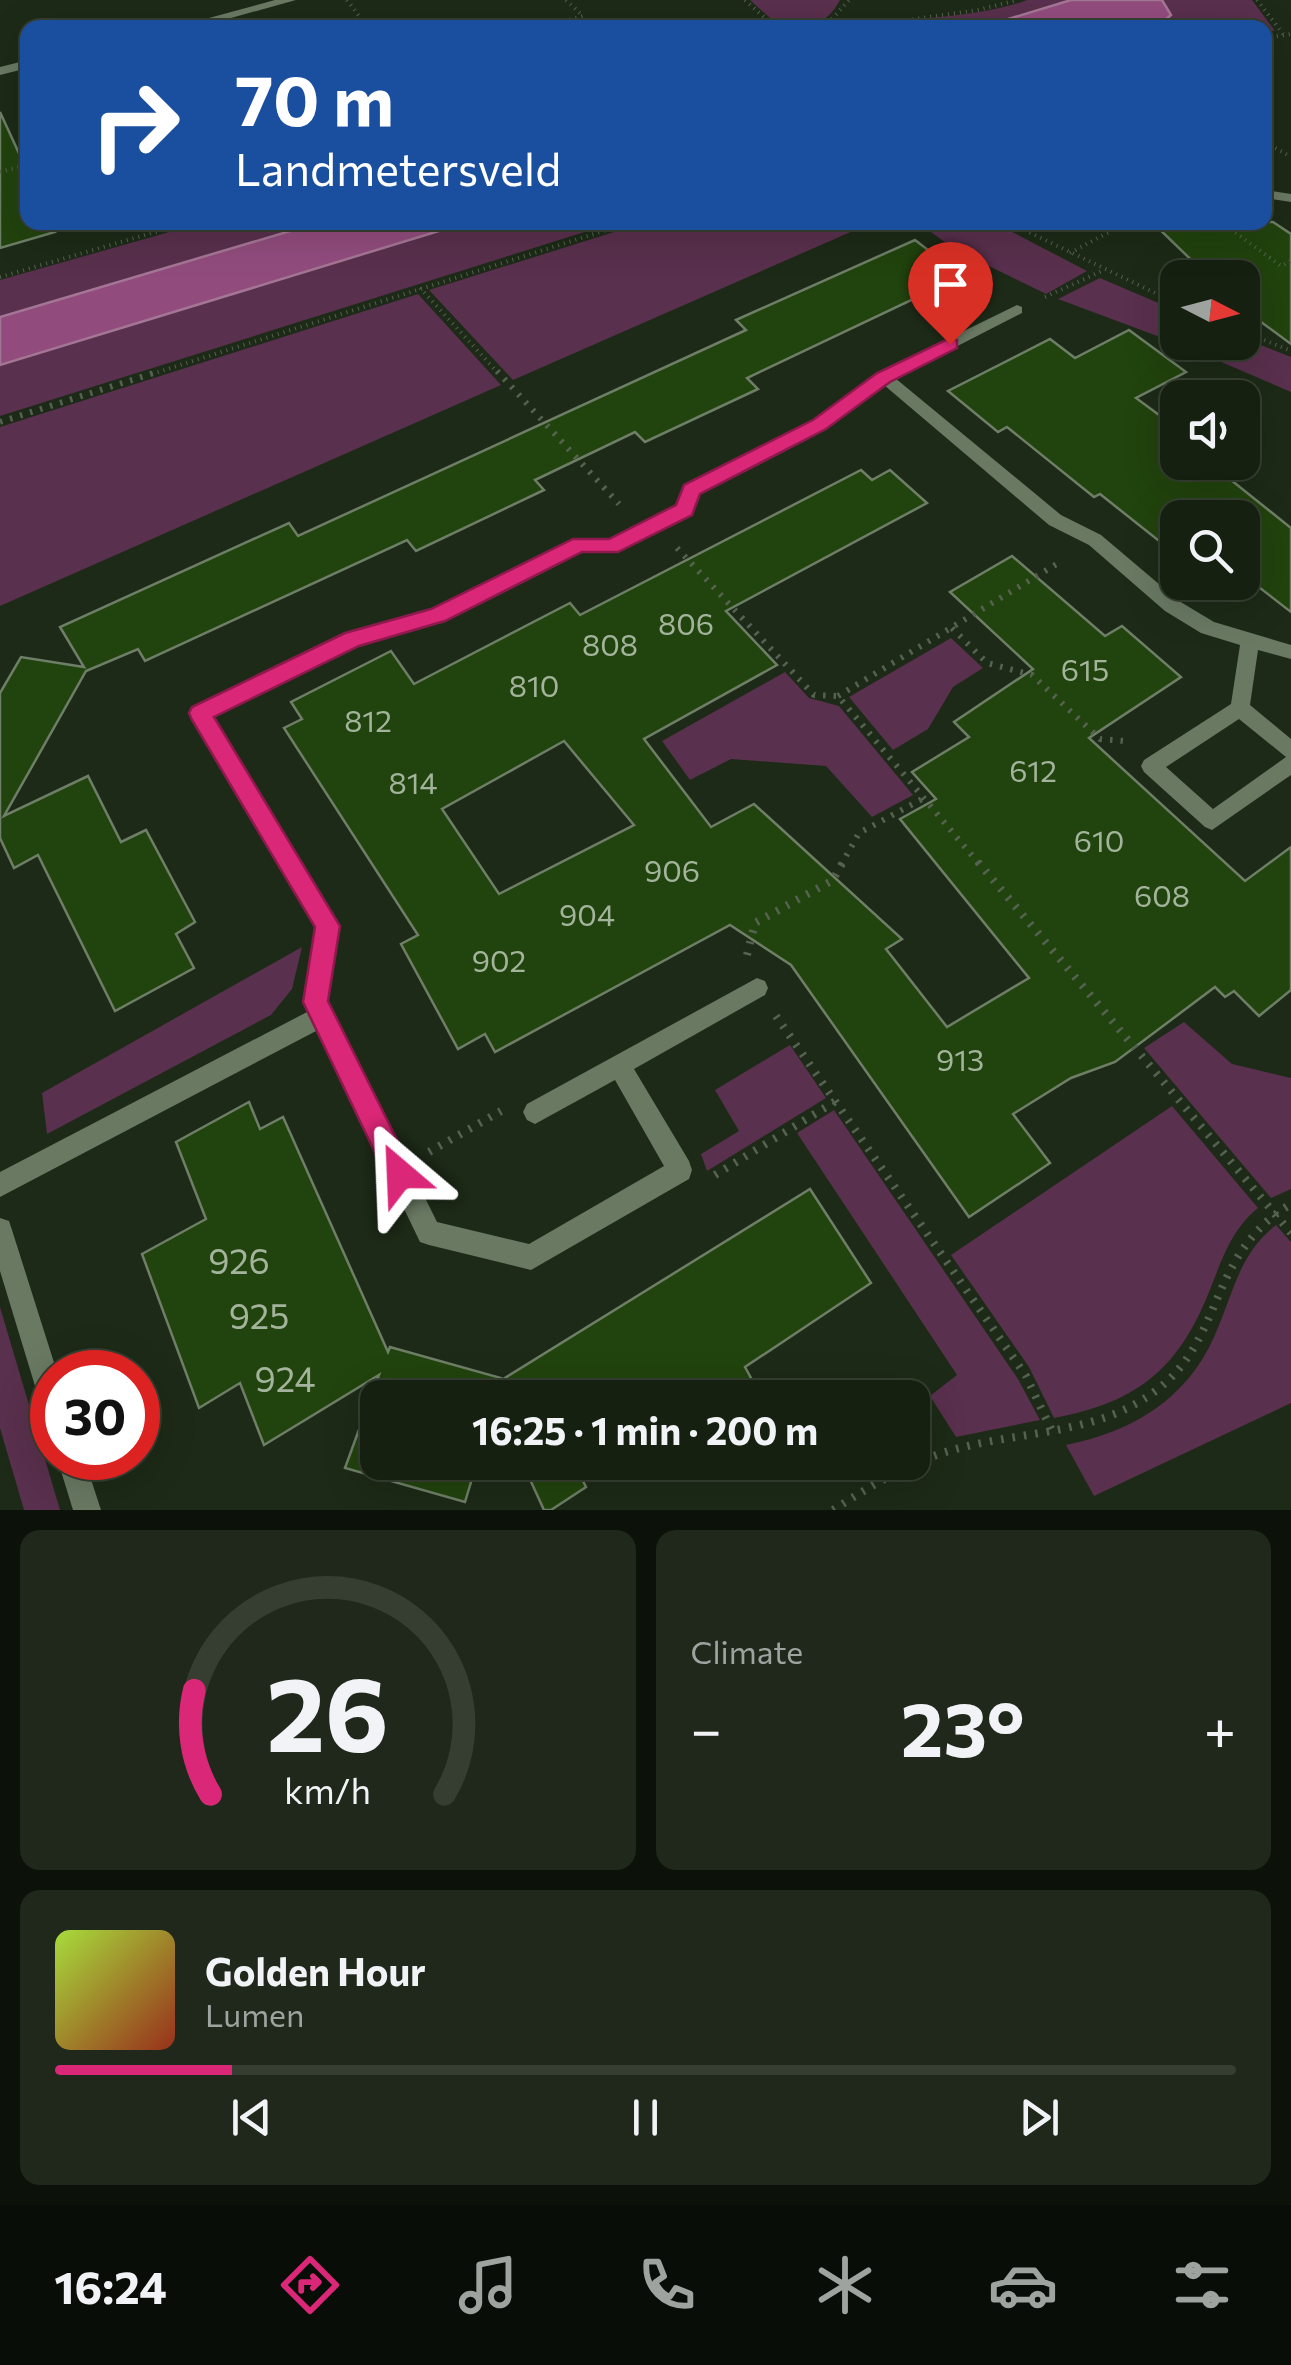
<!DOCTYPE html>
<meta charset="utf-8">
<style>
:root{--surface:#162011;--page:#1f281a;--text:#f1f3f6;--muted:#9ea39f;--line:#353e31;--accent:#db2777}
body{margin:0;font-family:Commissioner,sans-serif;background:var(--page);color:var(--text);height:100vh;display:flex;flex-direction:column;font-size:38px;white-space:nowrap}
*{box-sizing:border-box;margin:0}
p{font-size:32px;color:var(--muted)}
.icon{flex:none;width:55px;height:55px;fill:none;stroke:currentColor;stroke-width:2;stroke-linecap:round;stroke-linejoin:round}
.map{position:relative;height:1510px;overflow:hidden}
.drawer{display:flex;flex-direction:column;gap:20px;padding:20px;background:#0c1209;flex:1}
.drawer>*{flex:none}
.hud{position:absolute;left:20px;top:20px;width:1252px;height:210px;border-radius:20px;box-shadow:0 10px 40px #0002,0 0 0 2px var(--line);background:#1a4fa0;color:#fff;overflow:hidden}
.needle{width:65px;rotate:96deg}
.tools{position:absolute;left:1160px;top:260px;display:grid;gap:20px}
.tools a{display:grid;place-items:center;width:100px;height:100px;border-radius:20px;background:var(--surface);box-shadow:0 10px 40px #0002,0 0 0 2px var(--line);font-size:50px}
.speed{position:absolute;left:30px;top:1350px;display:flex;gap:20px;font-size:50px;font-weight:700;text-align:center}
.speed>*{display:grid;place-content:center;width:130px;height:130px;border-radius:50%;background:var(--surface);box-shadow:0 10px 40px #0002,0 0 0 2px var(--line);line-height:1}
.speed .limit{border:15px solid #d22;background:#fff;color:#111}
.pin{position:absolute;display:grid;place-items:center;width:85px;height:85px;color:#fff;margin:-102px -42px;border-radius:50% 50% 50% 0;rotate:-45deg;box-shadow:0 0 10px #0007}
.pin .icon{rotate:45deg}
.me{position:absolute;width:110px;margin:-55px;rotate:334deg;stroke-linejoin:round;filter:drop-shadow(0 0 8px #0008)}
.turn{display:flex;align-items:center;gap:35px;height:210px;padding:0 50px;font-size:45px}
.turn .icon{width:130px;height:130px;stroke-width:2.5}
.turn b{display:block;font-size:70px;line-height:85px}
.big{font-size:75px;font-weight:700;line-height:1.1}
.drawer .card{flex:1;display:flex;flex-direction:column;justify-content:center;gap:15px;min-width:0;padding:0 35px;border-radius:20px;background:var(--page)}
.drawer .dial{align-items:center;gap:0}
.dial svg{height:260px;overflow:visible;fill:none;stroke:var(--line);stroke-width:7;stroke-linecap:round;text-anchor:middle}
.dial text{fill:var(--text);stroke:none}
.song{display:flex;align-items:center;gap:30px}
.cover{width:120px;height:120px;border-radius:15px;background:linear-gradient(135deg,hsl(80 70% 55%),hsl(10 70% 35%))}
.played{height:10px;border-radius:5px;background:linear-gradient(90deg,var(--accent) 15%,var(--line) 15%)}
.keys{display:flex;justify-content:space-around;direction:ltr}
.heat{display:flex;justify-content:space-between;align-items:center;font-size:55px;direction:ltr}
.drawer .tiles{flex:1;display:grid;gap:20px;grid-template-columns:1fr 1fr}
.card:last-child{grid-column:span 2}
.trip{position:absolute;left:360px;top:1380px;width:570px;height:100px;border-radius:20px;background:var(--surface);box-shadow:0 10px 40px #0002,0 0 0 2px var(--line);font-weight:700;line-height:100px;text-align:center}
.tabs{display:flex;height:160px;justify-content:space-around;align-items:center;background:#090d07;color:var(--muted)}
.tabs .icon{width:70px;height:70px}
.tabs .active{color:var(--accent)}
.tabs b{font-size:45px;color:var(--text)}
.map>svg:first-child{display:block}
</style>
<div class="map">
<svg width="1291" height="1510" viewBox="0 0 1291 1510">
<rect width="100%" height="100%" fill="#1d2a17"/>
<!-- green -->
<g fill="#59304d">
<path d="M750,0h90c-14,26 -31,28 -59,28z"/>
<path d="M1027,0h44l-89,27 -117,1c54,-13 110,-9 162,-28z"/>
<polygon points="1162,0 1252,0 1275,31 1157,28 1171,15"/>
<polygon points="646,222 871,223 513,380 429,290"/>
<polygon points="201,223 613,223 0,416 0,280"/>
<polygon points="919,223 995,223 1087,271 1046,294 954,249"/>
<polygon points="1100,278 1177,311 1178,342 1242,342 1243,338 1291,357 1291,392 1184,346 1058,299"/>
<polygon points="418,294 501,385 0,606 0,427"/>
<polygon points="951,638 983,668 953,687 928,729 893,750 849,697"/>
<polygon points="785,672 809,698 839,706 913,795 872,817 826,766 731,759 690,780 662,741"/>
<polygon points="302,947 292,989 271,1015 47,1134 42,1093"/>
<polygon points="1184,1022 1232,1064 1291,1078 1291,1189 1271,1198 1144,1048"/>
<polygon points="790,1045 826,1098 707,1171 701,1154 739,1131 715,1090"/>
<path d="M1172,1106l86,102c-26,21 -35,49 -47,79 -31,80 -71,115 -157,131l-25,-51 -78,-112z"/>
<polygon points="834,1110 1018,1379 1040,1420 956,1437 930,1396 957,1375 797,1133"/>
<path d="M1276,1225l15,17v161l-197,93 -28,-51c65,-13 120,-45 148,-108 19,-42 24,-82 62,-112z"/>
<polygon points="0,1307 60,1510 24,1510 0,1428"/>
</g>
<!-- water -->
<g fill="#914c7d" stroke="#a47695" stroke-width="2.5">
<polygon points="1071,0 1162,0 1171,15 1157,27 982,27"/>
<polygon points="317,223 465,223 0,365 0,317"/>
</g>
<!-- building -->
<g fill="#21430d" stroke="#6e7e67" stroke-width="2.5" fill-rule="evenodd">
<polygon points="0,112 28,173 28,222 50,222 55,232 0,248"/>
<polygon points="1152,222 1273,222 1291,234 1291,344 1242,308 1242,278 1210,278"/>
<polygon points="915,240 962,276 747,378 758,389 645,442 635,432 535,480 544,490 416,551 407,540 145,661 138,649 86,671 4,816 88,776 121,842 146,830 195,922 176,934 194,968 115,1011 38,855 14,868 0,838 0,693 21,657 84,667 60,627 289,523 298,536 746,330 736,320"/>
<polygon points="1129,330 1186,372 1136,398 1178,429 1178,462 1223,462 1229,468 1221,472 1291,528 1291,612 1242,574 1242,518 1178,518 1178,556 1100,494 1094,497 1007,427 998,432 948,391 1050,339 1075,358"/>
<path d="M861,470l11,10 18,-10 37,33 -201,108 51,54 -133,74 67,88 43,-23 148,135 -16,10 61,78 82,-49 -129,-159 36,-20 -24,-27 57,-35 -15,-15 79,-53 -83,-77 62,-36 93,80 17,-10 59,51 -92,61 156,143 46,-34v143l-32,26 -25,-25 -9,6 -10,-10 -100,75 -44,16 -58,36 37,49 -81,54 -178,-252 -61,-40 -235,127 -10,-18 -27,15 -57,-105 17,-9 -134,-207 18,-9 -11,-17 100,-51 23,33 156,-81 10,12zM564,741l70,84 -135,69 -57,-85z"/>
<polygon points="249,1102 260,1129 283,1117 388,1352 390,1347 501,1378 500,1381 810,1189 871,1283 745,1367 751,1378 721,1398 378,1398 378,1462 477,1462 465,1502 345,1468 379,1375 264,1445 240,1383 199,1408 142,1254 206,1219 176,1142"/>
<polygon points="522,1462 599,1462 580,1475 586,1487 551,1510 544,1510"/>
</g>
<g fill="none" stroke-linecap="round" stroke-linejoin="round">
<!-- path-far2 -->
<g stroke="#566251" stroke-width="4" stroke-dasharray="1 5" stroke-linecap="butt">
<polyline points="347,0 368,28"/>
<polyline points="745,0 776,28"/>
<polyline points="1257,0 1283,34"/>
<polyline points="541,28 583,16 566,0"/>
<polyline points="824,28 849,0"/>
<polyline points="853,28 978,10 1018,0"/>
<polyline points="1265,38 1291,34"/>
<polyline points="1265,142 1291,157"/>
<polyline points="0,172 28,165"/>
<polyline points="1008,222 1178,304"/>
<polyline points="1221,222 1281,266 1291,261"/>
<polyline points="1070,253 1128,222"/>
<polyline points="0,277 190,222"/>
<polyline points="420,288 499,374"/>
<polyline points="1045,297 1102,271"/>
<polyline points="1242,331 1291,351"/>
<polyline points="152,374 632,222"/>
</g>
<!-- path-far1 -->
<g stroke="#566251" stroke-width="6" stroke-dasharray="2.5 8" stroke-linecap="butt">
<polyline points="497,371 619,504"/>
<polyline points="0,422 160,371"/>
<polyline points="677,548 814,695 838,696 980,865"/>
<polyline points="952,628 987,663 1032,675 1100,739 1125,741"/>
<polyline points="838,696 1060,562"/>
<polyline points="841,865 859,833 924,798"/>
</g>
<!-- path -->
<g stroke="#566251" stroke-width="8" stroke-dasharray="2.5 9" stroke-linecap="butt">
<polyline points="978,862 1291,1233"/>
<polyline points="747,955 755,923 833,880 843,862"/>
<polyline points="776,1016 1026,1376 1052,1431"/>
<polyline points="429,1152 501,1111"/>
<polyline points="715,1175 836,1101"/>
<path d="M833,1510c41,-26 83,-52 131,-63 64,-16 135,-14 190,-55 71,-51 53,-138 137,-188"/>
</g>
<!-- street -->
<g fill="#697962" fill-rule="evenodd">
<polygon points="275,0 296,0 195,28 172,28"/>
<polygon points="28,60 28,68 0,75 0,67"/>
<polygon points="1265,190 1291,194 1291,202 1265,198"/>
<path d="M1017,305l5,2v6l-127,65 166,137 40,20 78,66 35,21 77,23v14l-33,-9 -8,55 41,34v36l-79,55 -7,-3 -61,-55 -3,-6 3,-6 87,-56 9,-59 -39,-12 -36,-22 -76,-66 -40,-20 -165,-140 -59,44 -126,64 -8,21 -74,37h-35l-138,69 -86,25 -146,71 127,210 -12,74 110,222 92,22 135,-78 -49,-86 -80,44 -8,-4 -4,-8 4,-8 230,-126 8,3 3,7 -3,7 -131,74 55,92 3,9 -3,9 -158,91 -102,-25 -9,-3 -102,-212 -318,167v-25l309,-161 -4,-10 12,-74 -124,-208 -3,-6 3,-6 153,-73 86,-25 142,-70h35l68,-33 8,-21 128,-64 65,-48zM1239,719l47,38 -73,52 -47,-42z"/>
<polygon points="0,1218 9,1221 12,1230 57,1372 52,1372 52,1412 43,1408 39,1399 0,1271"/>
<polygon points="57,1458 84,1458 101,1510 73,1510"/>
</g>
</g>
<!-- route -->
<polygon fill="#db2777" stroke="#8e194d" stroke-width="2.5" points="950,338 957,340 957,348 890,382 826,429 700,494 692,515 618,552 582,552 445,621 359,646 214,717 340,926 328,1001 414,1174 410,1184 400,1188 390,1184 303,1002 315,927 192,720 189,713 192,707 345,633 431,609 573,539 609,539 676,505 684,485 813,420 877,373"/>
<g text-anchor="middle" stroke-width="10" stroke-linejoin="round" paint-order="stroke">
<!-- number labels -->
<g font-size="30" fill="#a4b49c">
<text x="686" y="635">806</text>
<text x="610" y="656">808</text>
<text x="1085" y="681">615</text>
<text x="534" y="697">810</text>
<text x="368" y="732">812</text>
<text x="1033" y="782">612</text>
<text x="413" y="794">814</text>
<text x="1099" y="852">610</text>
<text x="672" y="882">906</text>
<text x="1162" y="907">608</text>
<text x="587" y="926">904</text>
<text x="499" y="972">902</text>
<text x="960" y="1071">913</text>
</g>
<!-- near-number labels -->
<g font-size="35" fill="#a4b49c">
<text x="239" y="1274">926</text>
<text x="259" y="1329">925</text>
<text x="285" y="1392">924</text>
</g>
</g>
</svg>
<div class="tools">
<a><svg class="needle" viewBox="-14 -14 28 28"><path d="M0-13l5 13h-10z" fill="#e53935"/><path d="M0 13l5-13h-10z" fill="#9ea39f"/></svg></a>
<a><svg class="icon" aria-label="sound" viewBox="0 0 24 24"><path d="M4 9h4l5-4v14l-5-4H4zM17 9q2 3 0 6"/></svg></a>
<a><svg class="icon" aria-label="search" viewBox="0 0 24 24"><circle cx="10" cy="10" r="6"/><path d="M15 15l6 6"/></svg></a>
</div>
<div class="speed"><div class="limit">30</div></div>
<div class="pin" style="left:950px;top:344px;background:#d93025"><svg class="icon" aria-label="arrive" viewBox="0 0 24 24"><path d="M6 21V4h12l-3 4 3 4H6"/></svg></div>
<svg class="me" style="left:400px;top:1174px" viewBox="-20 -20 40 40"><path d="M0-17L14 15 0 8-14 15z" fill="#db2777" stroke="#fff" stroke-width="4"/></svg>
<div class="trip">16:25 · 1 min · 200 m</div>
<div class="hud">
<div class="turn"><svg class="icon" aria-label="right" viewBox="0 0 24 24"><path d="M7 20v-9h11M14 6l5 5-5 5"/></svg><div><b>70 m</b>Landmetersveld</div></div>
</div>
</div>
<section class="drawer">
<div class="tiles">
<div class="card dial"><svg viewBox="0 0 100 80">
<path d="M14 69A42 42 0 1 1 86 69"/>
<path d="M14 69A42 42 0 0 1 9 37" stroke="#db2777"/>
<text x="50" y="56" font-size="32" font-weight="700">26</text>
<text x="50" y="72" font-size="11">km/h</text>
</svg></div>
<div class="card"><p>Climate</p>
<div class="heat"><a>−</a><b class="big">23°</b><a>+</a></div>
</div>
<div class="card">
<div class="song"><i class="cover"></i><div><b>Golden Hour</b><p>Lumen</p></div></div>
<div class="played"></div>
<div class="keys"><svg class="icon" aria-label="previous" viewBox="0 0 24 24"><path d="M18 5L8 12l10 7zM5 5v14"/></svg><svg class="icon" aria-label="pause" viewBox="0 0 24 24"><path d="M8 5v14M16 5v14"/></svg><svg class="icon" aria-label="next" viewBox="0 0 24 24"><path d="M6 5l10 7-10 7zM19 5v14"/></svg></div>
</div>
</div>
</section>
<nav class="tabs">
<b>16:24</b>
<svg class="icon active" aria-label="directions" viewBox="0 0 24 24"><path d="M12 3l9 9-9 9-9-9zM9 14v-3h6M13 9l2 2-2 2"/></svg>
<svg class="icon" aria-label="music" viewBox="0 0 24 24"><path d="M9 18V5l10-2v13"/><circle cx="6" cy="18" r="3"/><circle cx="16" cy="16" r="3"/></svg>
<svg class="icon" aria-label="phone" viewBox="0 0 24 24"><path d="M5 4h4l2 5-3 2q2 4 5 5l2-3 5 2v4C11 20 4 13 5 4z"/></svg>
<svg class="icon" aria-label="climate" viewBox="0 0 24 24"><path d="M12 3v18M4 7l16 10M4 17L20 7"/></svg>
<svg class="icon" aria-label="car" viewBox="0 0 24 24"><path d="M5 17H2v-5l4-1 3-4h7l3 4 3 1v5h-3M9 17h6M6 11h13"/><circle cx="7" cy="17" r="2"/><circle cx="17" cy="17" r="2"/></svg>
<svg class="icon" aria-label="filters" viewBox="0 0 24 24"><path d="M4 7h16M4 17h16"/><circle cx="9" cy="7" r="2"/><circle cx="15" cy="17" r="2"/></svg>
</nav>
